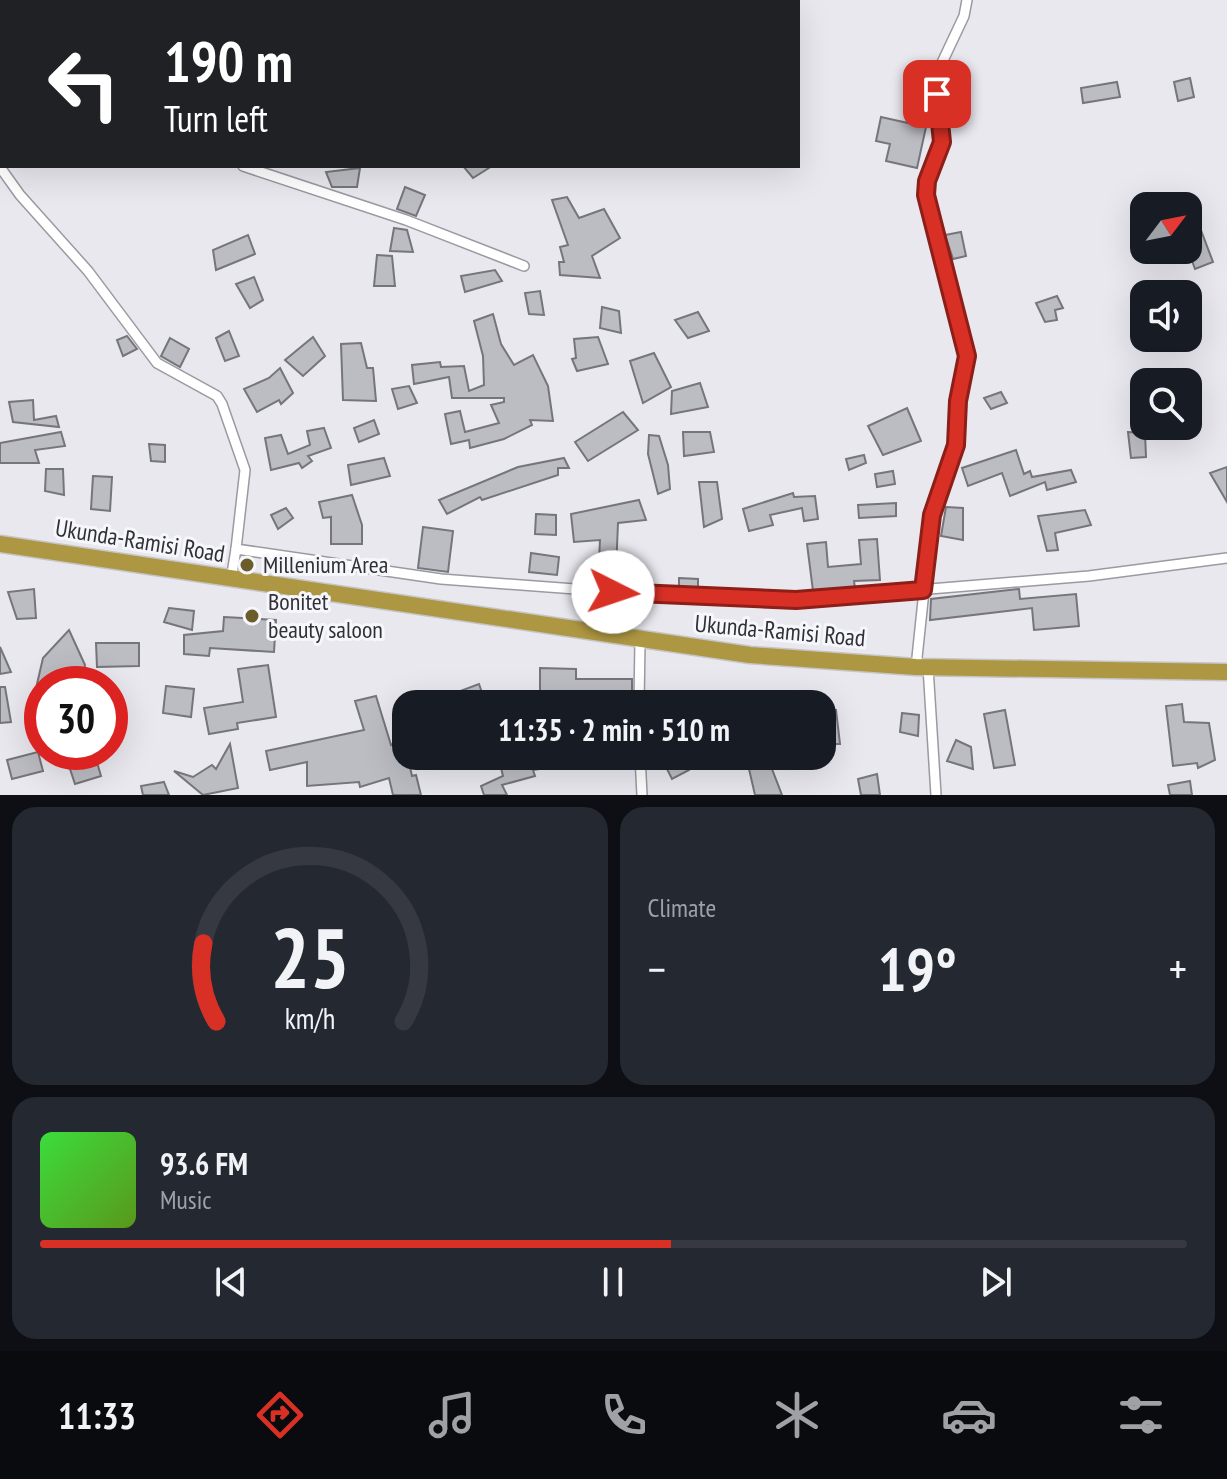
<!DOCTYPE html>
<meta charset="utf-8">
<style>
:root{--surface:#171b24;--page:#242831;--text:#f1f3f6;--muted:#9ea1a6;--line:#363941;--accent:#d93025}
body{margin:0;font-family:"PT Sans Narrow",sans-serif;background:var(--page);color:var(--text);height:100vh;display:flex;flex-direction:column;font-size:30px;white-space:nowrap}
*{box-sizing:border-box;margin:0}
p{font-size:26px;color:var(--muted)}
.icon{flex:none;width:44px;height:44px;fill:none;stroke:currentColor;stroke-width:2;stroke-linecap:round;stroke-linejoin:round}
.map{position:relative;height:795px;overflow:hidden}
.details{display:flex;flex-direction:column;gap:12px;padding:12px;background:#0d0f14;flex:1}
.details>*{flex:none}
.hud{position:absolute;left:0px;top:0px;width:800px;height:168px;box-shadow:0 8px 32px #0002;background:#202124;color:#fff;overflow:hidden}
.needle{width:52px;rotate:58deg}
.controls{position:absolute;left:1130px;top:192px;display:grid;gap:16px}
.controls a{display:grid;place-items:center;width:72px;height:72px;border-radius:16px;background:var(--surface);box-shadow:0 8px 32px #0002;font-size:40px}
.speed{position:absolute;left:24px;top:666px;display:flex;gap:16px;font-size:40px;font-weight:700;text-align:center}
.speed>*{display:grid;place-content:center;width:104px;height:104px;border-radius:50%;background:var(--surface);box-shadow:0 8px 32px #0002;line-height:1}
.speed .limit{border:12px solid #d22;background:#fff;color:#111}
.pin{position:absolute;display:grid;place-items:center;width:68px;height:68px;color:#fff;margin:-34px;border-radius:16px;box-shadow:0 4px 12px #0006}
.me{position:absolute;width:88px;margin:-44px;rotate:94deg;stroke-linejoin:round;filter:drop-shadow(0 0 6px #0008)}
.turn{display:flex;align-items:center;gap:28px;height:168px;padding:0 32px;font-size:36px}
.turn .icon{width:104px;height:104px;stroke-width:2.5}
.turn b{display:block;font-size:56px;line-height:68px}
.big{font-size:60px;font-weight:700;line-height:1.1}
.details .tile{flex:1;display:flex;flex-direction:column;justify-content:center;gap:12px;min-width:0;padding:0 28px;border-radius:24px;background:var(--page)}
.details .dial{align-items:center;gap:0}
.dial svg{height:208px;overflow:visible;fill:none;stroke:var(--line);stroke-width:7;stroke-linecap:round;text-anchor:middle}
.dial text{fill:var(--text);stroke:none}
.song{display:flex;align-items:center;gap:24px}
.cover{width:96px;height:96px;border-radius:12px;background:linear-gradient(135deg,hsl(120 70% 55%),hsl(90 70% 35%))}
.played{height:8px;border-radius:4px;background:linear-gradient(90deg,var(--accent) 55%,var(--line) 55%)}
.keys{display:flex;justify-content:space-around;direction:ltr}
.heat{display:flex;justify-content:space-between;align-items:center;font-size:44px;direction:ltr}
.details .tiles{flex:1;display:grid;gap:12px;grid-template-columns:1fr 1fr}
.tile:last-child{grid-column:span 2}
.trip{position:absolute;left:392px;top:690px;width:444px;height:80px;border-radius:24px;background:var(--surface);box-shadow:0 8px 32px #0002;font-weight:700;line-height:80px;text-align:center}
.tabs{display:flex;height:128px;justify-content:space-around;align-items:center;background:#090b0e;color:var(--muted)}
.tabs .icon{width:56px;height:56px}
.tabs .selected{color:var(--accent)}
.tabs b{font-size:36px;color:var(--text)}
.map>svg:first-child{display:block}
</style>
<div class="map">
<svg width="1227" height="795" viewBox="0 0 1227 795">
<rect width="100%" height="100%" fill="#e9e8ef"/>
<!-- building -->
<g fill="#bcbcc3" stroke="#75757b" stroke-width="2">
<polygon points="1190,78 1194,97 1178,101 1174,82"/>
<polygon points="1117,82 1120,97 1083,103 1081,88"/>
<polygon points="881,117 926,127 917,168 886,161 890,144 876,141"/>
<polygon points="463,166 492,166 473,178"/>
<polygon points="360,168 357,187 332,187 326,172"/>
<polygon points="405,187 425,195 416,216 397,209"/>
<polygon points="567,197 579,218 604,209 620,238 592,256 600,278 560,275 559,262 564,262 560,247 568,245 552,200"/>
<polygon points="1199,225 1213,262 1195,269 1188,250 1188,229"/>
<polygon points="394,228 407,230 413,252 390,251"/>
<polygon points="961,232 966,256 953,259 945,235"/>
<polygon points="248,235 255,254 216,270 213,250"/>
<polygon points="377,255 392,256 395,286 374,286"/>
<polygon points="495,270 502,281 465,292 461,276"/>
<polygon points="254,277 263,300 250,308 236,284"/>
<polygon points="540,291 544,315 529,314 525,293"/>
<polygon points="1057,296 1063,308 1055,310 1057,320 1045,322 1036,303"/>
<polygon points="602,307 619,311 621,333 600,328"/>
<polygon points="698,312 709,331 688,338 675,320"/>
<polygon points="493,314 501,344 514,365 533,355 548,386 553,421 530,420 532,425 504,439 470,448 469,440 451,444 445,414 460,411 465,432 499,423 491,405 504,402 504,398 452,398 449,377 414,384 412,365 440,362 441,367 464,366 469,391 484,385 483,356 474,321"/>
<polygon points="229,331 239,356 225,361 216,338"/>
<polygon points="127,336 137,349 123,356 117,340"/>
<polygon points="313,337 325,356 303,376 285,360"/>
<polygon points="598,337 608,364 577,371 572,359 576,358 574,339"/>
<polygon points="170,338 189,349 180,367 161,356"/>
<polygon points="361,343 367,368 373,368 376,401 343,400 341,344"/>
<polygon points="654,353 671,387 643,403 630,361"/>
<polygon points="280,368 293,393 281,404 279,400 257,412 244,389 269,378"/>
<polygon points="700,383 708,407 671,414 672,391"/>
<polygon points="409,386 417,403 398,409 392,389"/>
<polygon points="1001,392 1007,403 991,409 984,398"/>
<polygon points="33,400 34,420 56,416 59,427 13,422 9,402"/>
<polygon points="907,408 921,441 883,455 868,426"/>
<polygon points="623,412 638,430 588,461 575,442"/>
<polygon points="374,420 379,434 359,442 354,428"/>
<polygon points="324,428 331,448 308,456 312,461 302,468 299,463 271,470 265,438 281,435 288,454 310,445 307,431"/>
<polygon points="61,432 65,446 35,450 39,463 0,463 0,443"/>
<polygon points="683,432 710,432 714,452 684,456"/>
<polygon points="1128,432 1145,433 1146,457 1131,458"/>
<polygon points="649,435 659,436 668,465 670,489 658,494 648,454"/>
<polygon points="149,444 165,445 165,462 151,461"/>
<polygon points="1016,450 1024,474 1030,471 1032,477 1071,470 1076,482 1047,490 1045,482 1010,496 1002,473 968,486 962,468"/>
<polygon points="864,455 866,463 849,470 846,459"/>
<polygon points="384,458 390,476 351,485 348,465"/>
<polygon points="564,458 569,468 558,468 558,475 482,500 480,497 447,514 439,500 518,467"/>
<polygon points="1227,467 1227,502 1210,473"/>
<polygon points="46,469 63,469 64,495 45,491"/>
<polygon points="893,471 895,484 877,487 875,474"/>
<polygon points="93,476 112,477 110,511 91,509"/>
<polygon points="699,482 717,482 722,519 704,527"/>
<polygon points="793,493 794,497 815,496 818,519 804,521 802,508 770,515 773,525 749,531 743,509"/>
<polygon points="352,495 362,525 362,544 331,544 331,517 323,518 319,502"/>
<polygon points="639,500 646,520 618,523 616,570 634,571 634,582 598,581 600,540 574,542 571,514"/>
<polygon points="896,503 896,516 859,518 858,505"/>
<polygon points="946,507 963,508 963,540 941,536"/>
<polygon points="286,508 293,518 278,529 271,515"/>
<polygon points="1085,510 1091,525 1055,533 1058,550 1047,551 1038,516"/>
<polygon points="536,514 556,515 556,535 535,534"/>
<polygon points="423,527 453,531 448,572 418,568"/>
<polygon points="877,539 880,580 854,581 855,588 813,591 807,544 826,542 828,567 861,564 859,540"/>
<polygon points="531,553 559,557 557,575 529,572"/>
<polygon points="679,578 698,579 698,589 679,588"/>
<polygon points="34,589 36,618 17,619 8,592"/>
<polygon points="1019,589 1020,599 1076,594 1079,626 1034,630 1032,608 930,620 931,599"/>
<polygon points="169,608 194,611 192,630 164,622"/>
<polygon points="224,617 276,620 274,652 210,648 209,656 184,654 184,635 223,631"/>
<polygon points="69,630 85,665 82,684 37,684 43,658"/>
<polygon points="96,643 139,643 139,666 97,667"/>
<polygon points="0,647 11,672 0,674"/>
<polygon points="268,665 276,717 237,723 238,729 209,734 204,708 243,702 238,669"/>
<polygon points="540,668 576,669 576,679 632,679 632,704 613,704 614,695 594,695 594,704 583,704 583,695 540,693"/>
<polygon points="479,684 486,704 456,704 452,694"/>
<polygon points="166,686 194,689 191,717 163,713"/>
<polygon points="0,687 5,687 11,722 0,723"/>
<polygon points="376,696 391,745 403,736 412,776 416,775 421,795 393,795 389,778 360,787 359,782 307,786 307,762 270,770 266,751 364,730 355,701"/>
<polygon points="1182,704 1184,722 1209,723 1215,760 1198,768 1197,763 1173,766 1166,706"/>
<polygon points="822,710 836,710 840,744 822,744"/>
<polygon points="1005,710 1015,765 994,768 984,714"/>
<polygon points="902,713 919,715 918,736 900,732"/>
<polygon points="956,740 971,747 973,769 947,761"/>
<polygon points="230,744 238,788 203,795 174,771 193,777 212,765 216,769"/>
<polygon points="38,752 43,771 12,779 7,760"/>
<polygon points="72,752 94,752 101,776 75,784 65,754"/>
<polygon points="509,756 557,756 559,766 533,770 535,776 502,785 507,795 484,795 481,786 503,776 499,760"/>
<polygon points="668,756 683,756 689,770 672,779 662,759"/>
<polygon points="746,756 758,756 758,767 770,764 782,795 755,795"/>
<polygon points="877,774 880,795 861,795 858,779"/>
<polygon points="1190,781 1192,795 1170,795 1168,785"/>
<polygon points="164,782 169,795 143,795 141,786"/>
</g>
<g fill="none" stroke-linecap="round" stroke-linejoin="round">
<!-- street casing -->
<g stroke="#9a9aa0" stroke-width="12">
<g id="street">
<polyline points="0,23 0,50"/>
<polyline points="0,108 2,108"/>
<polyline points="243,166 406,220 524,266"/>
<polyline points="0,167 20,195 88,271 157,363 217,396 222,404 245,470 236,549"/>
<polyline points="231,580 236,549 441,579 642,594 796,600 1089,576 1227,558"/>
<polyline points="916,667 932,515 956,445 958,401 967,356 926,195 927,181 942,142 939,69 964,16 967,0"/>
<polyline points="928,667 936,795"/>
<polyline points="639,704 640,641"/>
<polyline points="640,756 642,795"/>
</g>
</g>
<!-- highway casing -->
<g stroke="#c5c5c6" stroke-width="19">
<polyline id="highway" points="0,544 750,655 916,667 1227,672"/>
</g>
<!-- street -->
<use href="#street" stroke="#fff" stroke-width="9"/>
<!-- highway -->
<use href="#highway" stroke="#ae9742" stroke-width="16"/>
</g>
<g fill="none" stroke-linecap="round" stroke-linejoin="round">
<!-- route casing -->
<g stroke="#8d1f18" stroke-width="20">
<polyline id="route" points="613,592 796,600 923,590 932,515 956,445 958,401 967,356 926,195 927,181 942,142 937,94"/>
</g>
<!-- route -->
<use href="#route" stroke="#d93025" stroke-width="14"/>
</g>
<!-- markers -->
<g fill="#6b5d2a" stroke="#f6f6fd" stroke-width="3">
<circle cx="247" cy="565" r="8"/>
<circle cx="252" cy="616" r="8"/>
</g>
<g text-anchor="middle" stroke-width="6" stroke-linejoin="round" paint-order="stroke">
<!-- street labels -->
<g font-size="24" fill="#313033" stroke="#f6f6fd">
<text transform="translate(140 541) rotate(9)" y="8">Ukunda-Ramisi Road</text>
<text transform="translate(780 631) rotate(5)" y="8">Ukunda-Ramisi Road</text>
</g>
<!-- poi labels -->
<g font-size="24" fill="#313033" stroke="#f6f6fd" text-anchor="start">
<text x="263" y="573">Millenium Area</text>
<text x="268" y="610">Bonitet<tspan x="268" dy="28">beauty saloon</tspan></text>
</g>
</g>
</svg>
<div class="controls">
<a><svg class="needle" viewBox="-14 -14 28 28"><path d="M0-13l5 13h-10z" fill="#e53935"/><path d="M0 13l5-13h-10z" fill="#9ea1a6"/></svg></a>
<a><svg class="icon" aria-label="sound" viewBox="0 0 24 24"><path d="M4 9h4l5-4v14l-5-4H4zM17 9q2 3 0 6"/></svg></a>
<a><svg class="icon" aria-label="search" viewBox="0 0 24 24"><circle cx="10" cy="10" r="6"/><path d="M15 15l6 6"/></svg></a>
</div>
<div class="speed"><div class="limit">30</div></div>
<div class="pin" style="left:937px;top:94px;background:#d93025"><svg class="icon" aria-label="arrive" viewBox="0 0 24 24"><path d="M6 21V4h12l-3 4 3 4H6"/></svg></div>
<svg class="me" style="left:613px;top:592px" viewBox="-20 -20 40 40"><circle r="19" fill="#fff"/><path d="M0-13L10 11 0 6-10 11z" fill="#d93025"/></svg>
<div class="trip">11:35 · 2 min · 510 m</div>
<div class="hud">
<div class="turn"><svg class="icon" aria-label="left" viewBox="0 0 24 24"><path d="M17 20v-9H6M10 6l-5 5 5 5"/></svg><div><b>190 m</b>Turn left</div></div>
</div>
</div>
<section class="details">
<div class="tiles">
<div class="tile dial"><svg viewBox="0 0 100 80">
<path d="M14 69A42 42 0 1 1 86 69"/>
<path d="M14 69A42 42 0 0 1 9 39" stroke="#d93025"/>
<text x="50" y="56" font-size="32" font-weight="700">25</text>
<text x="50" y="72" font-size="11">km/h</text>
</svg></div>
<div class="tile"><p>Climate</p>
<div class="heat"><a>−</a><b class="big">19°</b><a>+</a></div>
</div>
<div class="tile">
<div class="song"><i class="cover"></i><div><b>93.6 FM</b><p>Music</p></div></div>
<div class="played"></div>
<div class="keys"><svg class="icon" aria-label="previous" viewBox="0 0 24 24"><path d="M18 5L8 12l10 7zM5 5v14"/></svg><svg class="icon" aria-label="pause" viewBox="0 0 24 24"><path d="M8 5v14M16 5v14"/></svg><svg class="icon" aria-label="next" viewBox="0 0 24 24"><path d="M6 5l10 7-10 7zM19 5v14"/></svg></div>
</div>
</div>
</section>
<nav class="tabs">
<b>11:33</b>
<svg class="icon selected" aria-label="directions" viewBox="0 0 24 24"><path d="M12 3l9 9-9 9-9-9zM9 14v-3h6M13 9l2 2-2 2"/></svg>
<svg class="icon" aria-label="music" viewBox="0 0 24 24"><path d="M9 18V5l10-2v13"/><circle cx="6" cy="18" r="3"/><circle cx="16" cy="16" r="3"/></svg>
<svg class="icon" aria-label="phone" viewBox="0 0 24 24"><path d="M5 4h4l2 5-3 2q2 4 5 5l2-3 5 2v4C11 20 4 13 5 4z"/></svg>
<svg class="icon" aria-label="climate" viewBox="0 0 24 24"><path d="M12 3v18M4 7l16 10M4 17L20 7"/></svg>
<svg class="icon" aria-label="car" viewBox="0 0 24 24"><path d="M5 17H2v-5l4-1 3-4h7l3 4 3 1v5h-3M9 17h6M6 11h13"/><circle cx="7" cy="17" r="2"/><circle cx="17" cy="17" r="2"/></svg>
<svg class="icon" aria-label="filters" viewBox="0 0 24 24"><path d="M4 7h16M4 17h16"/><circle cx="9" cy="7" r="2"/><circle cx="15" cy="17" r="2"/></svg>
</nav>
